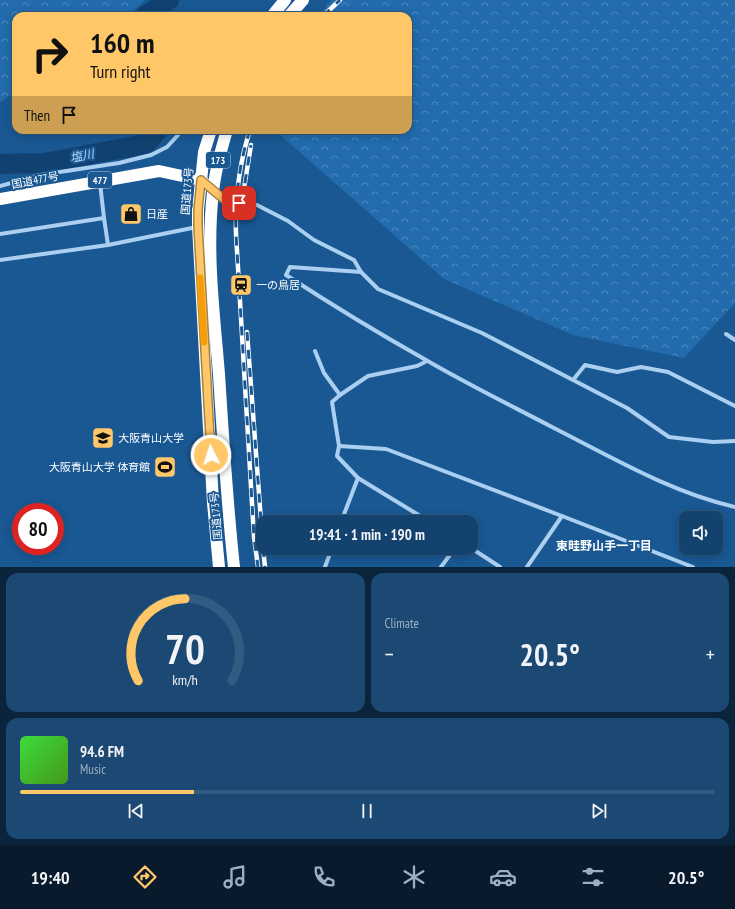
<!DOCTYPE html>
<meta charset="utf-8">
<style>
:root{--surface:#13426e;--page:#1c4973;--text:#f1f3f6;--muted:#9db0c2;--line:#325b81;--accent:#ffc768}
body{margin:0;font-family:"PT Sans Narrow","Noto Sans JP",sans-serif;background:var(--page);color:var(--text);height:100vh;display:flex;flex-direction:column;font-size:15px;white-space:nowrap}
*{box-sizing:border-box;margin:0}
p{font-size:13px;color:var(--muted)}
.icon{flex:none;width:22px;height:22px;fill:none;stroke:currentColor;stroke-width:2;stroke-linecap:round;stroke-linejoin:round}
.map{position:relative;height:567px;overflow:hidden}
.panel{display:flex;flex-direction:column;gap:6px;padding:6px;background:#0a243c;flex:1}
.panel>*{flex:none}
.banner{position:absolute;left:12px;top:12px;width:400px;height:122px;border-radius:12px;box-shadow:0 2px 10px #0003,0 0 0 1px var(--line);background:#ffc768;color:#111;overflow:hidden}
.fabs{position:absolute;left:679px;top:511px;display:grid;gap:8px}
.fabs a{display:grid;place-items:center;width:44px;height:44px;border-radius:8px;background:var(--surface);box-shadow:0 2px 10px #0003,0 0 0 1px var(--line);font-size:20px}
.speed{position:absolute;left:12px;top:503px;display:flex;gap:8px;font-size:20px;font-weight:700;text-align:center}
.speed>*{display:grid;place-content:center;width:52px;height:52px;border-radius:50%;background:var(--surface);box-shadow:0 2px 10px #0003,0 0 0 1px var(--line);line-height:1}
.speed .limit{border:6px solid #d22;background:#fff;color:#111}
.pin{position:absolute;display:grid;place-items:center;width:34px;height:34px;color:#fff;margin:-17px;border-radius:8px;box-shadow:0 2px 6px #0006}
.me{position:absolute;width:44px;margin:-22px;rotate:356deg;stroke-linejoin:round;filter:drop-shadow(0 0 3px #0008)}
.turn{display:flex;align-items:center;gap:14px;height:84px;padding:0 12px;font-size:18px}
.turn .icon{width:52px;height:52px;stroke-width:2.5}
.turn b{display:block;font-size:28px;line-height:34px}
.then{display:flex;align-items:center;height:38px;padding:0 12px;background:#0003;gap:8px;font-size:15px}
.big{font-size:30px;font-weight:800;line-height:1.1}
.panel .widget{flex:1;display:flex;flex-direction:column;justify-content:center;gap:6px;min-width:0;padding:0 14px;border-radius:12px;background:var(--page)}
.panel .dial{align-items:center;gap:0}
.dial svg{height:104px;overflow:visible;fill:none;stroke:var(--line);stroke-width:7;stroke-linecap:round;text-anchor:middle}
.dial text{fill:var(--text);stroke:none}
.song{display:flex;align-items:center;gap:12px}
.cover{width:48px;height:48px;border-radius:6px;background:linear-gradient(135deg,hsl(120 70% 55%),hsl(100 70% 35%))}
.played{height:4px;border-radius:2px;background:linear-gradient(90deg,var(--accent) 25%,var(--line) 25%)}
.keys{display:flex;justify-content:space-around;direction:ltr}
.heat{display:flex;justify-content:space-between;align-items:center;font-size:22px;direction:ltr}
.panel .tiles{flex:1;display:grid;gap:6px;grid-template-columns:1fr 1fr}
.widget:last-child{grid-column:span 2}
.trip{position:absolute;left:256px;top:515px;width:222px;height:40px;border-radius:12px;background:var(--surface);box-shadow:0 2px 10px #0003,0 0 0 1px var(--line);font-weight:800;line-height:40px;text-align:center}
.menu{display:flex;height:64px;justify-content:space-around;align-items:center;background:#081a2c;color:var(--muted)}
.menu .icon{width:28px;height:28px}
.menu .active{color:var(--accent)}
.menu b{font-size:18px;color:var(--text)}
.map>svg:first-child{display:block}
</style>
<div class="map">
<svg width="735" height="567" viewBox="0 0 735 567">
<defs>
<pattern id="forest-crowns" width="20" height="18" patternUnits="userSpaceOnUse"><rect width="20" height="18" fill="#226bac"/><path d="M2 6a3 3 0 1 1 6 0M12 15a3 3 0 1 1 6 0" fill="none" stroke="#4e89bd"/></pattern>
</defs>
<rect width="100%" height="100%" fill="#195893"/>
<!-- forest -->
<g fill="url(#forest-crowns)">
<polygon points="0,0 145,0 128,16 16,16 16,92 0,102"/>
<polygon points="331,0 735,0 735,303 684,358 573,335 444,279 278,133 278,130 408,130 408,16 319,16"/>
</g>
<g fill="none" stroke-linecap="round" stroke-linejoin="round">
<!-- river -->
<g stroke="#114171" stroke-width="20">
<polyline points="145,16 169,0"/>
<polyline points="0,164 44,163 146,144 158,130"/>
</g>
<!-- street -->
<g stroke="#aacff0" stroke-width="4">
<polyline points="100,183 104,218"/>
<polyline points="0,186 40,175 119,163 151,155 167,147 178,135 180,130"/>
<polyline points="215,192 226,201 257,205 288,221 314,240 354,260 361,272 378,289 482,333 573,380 627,408 669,437 713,442 735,441"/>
<polyline points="0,234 104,218 108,245"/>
<polyline points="0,260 108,245 197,227"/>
<path d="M361,272l-71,-5 -4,8c46,30 92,58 140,85 41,24 84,45 126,67 59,30 118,65 183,80"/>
<polyline points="726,334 735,340"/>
<polyline points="315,351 324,373 340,395 332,402 339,446 337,456 358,478 341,522"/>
<polyline points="573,380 585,365 617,372 641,367 668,372 735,406"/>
<polyline points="340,395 368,376 417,366 427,361"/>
<polyline points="339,446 386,449 562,516"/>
<polyline points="358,478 430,522"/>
<polyline points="471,548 500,567"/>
<polyline points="325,567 332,548"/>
<polyline points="441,567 455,548"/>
<polyline points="527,567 562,516 693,567"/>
</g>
<!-- highway -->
<g stroke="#fff" stroke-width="12">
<polyline points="272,16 285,0"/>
<polyline points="289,16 303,0"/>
<polyline points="211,130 204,152 198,210 198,226 213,503 219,567"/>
<path d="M227,130c-6,20 -12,41 -14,62 -7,60 1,121 6,182 4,64 8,129 15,193"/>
<polyline points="0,199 159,171 201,180 206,185"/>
</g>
<!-- rail casing -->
<g stroke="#fff" stroke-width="4.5">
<g id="rail">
<polyline points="323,16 340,0"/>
<path d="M250,130c-11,34 -15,68 -14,104l18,303 4,30"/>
<polyline points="242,201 251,145"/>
<polyline points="247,332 263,548"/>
<polyline points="263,548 265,567"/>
</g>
</g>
<!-- rail -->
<use href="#rail" stroke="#195893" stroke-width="3" stroke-dasharray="9" stroke-linecap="butt"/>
</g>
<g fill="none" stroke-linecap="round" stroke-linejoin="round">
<!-- route casing -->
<g stroke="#a68144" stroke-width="10">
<polyline id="route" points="211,455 198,226 198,210 201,180 226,201 239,203"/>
</g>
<!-- route -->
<use href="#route" stroke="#ffc768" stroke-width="7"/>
<!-- slow -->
<polyline stroke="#f59e0b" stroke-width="7" points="200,278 204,342"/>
</g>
<!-- icons -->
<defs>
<g id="shop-square" transform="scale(1.15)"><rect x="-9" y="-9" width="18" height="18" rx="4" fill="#ffc768" stroke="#195893"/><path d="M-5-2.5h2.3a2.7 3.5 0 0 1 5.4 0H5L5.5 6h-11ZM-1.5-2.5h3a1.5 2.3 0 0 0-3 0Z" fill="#111"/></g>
<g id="station-square" transform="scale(1.15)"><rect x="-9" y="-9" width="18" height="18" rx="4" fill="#ffc768" stroke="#195893"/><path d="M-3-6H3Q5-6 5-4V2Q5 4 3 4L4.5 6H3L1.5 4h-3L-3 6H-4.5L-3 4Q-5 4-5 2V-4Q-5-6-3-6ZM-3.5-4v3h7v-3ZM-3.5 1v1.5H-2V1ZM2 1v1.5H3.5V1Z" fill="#111"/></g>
<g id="university-square" transform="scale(1.15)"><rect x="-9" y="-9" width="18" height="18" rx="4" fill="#ffc768" stroke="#195893"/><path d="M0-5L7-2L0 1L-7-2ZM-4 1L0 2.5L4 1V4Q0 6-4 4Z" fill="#111"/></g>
<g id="stadium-square" transform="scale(1.15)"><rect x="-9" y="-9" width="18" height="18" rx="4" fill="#ffc768" stroke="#195893"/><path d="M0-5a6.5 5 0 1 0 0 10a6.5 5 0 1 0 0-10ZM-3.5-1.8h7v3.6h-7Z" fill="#111"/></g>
</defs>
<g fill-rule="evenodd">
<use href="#shop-square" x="131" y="214"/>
<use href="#station-square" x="241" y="285"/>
<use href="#university-square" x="103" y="438"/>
<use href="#stadium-square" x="165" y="467"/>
</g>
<g text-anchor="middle" stroke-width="4" stroke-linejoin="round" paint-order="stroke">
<!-- shield labels -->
<g fill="#195893" stroke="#bacddf" stroke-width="1">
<rect x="206" y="152" width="24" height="16" rx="3"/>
<rect x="88" y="172" width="24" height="16" rx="3"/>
</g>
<g font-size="10" font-weight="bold" fill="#fff">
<text x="218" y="164">173</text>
<text x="100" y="184">477</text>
</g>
<!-- street labels -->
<g font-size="11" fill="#fff" stroke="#195893">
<text transform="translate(35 180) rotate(-11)" y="4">国道477号</text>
<text transform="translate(187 191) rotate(-85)" y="4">国道173号</text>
<text transform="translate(216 516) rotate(-95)" y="4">国道173号</text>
</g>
<!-- poi labels -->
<g font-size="11" fill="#fff" stroke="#195893" text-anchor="start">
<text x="146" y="218">日産</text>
<text x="256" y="289">一の鳥居</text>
<text x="118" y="442">大阪青山大学</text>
<text x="150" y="471" text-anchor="end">大阪青山大学 体育館</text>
</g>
<!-- water labels -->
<g font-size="12" font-style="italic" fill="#b6d9f6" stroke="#195893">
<text transform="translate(82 156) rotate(-11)" y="4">塩川</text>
</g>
<!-- neighbourhood labels -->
<g font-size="12" font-weight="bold" fill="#fff" stroke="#195893">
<text x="604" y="550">東畦野山手一丁目</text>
</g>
</g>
</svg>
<div class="fabs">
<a><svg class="icon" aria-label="sound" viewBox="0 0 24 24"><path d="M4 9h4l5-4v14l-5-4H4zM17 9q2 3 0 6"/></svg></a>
</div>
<div class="speed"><div class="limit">80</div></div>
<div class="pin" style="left:239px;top:203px;background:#d93025"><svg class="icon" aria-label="arrive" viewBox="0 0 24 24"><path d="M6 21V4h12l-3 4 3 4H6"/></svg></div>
<svg class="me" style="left:211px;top:455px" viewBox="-20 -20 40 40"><circle r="17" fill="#ffc768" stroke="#fff" stroke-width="3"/><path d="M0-11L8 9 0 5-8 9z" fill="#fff"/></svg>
<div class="trip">19:41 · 1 min · 190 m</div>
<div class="banner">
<div class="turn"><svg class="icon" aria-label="right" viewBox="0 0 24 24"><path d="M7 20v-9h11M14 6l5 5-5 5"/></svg><div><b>160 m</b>Turn right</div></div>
<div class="then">Then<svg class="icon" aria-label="arrive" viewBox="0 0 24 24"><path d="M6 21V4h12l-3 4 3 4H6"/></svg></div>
</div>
</div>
<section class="panel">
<div class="tiles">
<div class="widget dial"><svg viewBox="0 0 100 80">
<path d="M14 69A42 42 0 1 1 86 69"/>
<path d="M14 69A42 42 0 0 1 50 6" stroke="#ffc768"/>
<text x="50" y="56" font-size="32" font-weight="700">70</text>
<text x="50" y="72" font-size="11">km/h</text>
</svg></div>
<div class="widget"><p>Climate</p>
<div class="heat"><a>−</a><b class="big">20.5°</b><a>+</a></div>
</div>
<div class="widget">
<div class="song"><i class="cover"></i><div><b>94.6 FM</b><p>Music</p></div></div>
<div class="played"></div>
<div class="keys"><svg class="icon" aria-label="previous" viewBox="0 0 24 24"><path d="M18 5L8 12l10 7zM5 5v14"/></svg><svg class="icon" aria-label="pause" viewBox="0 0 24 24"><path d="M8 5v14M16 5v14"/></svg><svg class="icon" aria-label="next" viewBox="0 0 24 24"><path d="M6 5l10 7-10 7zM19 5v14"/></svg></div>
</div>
</div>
</section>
<nav class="menu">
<b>19:40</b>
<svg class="icon active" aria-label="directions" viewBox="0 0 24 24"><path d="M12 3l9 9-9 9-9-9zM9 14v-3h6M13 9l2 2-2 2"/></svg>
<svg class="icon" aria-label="music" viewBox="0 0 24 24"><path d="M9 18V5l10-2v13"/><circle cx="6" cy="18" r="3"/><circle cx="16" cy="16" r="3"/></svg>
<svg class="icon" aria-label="phone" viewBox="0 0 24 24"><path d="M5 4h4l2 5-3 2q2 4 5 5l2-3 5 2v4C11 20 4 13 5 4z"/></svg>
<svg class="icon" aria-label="climate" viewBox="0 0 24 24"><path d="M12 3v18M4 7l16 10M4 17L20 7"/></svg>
<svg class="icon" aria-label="car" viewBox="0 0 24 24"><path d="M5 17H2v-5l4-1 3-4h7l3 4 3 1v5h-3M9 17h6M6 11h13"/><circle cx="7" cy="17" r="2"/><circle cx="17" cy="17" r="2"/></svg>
<svg class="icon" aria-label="filters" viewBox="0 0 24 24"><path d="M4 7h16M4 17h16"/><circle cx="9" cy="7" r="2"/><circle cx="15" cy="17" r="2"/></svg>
<b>20.5°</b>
</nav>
